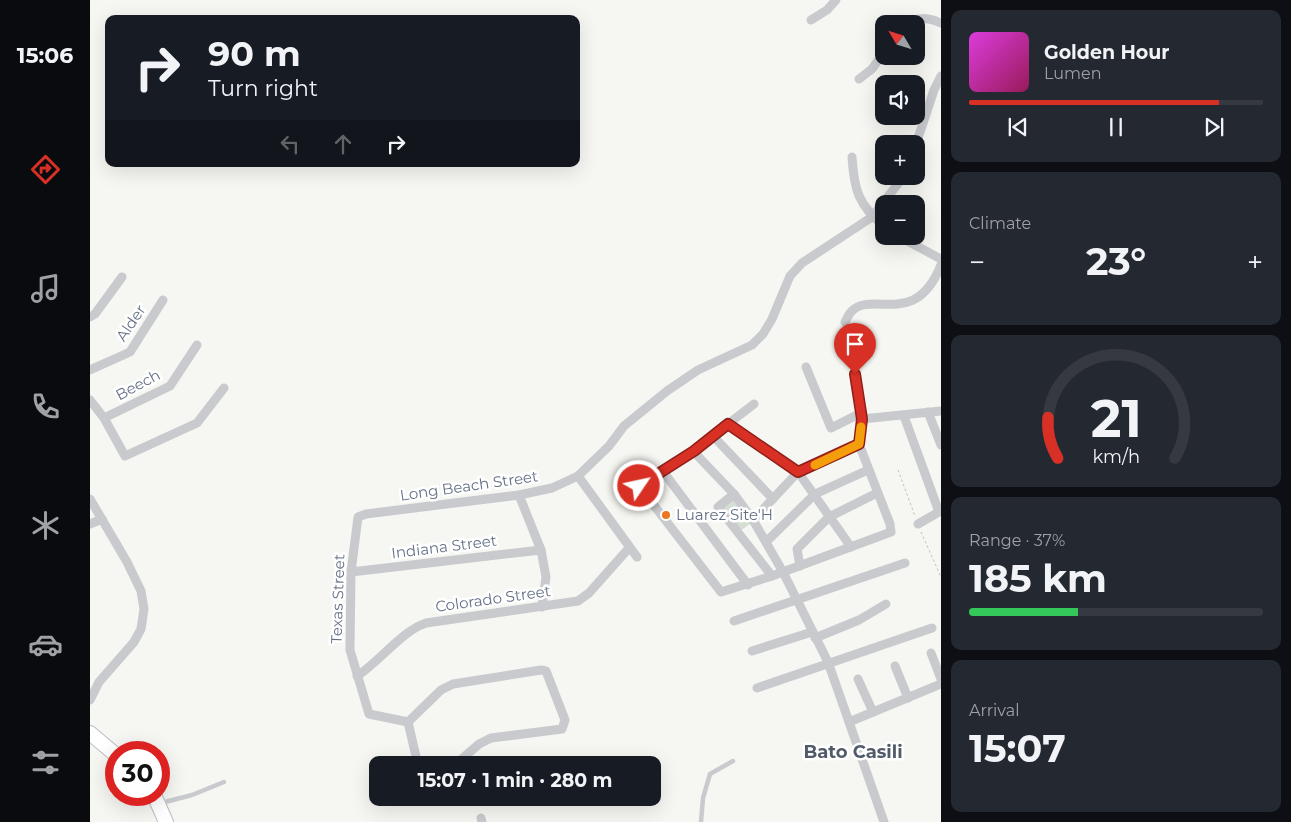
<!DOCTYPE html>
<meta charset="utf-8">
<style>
:root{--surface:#171b24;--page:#242831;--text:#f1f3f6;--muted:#9ea1a6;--line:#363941;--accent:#d93025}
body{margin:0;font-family:Montserrat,sans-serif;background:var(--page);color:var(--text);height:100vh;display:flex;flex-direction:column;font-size:19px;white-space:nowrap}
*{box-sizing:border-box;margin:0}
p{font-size:16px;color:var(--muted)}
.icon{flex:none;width:28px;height:28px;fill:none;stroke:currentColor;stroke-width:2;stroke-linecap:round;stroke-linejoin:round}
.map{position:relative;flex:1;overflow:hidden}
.side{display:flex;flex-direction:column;gap:10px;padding:10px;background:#0d0f14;width:350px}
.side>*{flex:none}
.guide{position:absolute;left:15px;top:15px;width:475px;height:152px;border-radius:10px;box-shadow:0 5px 20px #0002;background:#171b24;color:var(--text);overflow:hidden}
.needle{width:32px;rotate:308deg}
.tools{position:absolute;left:785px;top:15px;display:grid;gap:10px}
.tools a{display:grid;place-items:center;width:50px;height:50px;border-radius:10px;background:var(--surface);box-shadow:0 5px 20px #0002;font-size:25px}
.speed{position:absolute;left:15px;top:741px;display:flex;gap:10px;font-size:25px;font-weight:700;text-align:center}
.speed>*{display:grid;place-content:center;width:65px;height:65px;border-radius:50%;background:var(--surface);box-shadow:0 5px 20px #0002;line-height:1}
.speed .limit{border:8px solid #d22;background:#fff;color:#111}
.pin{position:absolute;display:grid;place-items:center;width:42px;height:42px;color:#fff;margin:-51px -21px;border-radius:50% 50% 50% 0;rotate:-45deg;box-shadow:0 0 5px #0007}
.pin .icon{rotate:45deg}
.me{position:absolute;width:55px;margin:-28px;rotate:56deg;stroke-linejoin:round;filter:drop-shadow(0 0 4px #0008)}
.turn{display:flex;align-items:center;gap:18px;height:105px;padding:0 20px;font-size:22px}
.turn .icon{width:65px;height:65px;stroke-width:2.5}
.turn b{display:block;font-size:35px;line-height:42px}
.lanes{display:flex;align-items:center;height:48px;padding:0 20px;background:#0003;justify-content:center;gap:25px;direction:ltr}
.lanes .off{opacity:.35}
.big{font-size:38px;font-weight:700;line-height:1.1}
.side .tile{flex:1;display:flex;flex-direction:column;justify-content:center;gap:8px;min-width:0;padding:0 18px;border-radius:10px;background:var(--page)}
.side .dial{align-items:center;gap:0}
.dial svg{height:130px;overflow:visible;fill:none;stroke:var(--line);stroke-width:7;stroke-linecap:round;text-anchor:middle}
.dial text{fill:var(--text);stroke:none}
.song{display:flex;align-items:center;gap:15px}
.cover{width:60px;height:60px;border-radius:8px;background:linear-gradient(135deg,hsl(300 70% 55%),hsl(330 70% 35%))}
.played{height:5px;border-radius:2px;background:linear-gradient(90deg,var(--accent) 85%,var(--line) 85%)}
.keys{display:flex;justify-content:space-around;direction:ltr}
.heat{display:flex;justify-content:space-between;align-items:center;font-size:28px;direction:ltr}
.charge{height:8px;border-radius:4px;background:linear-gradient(90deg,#34c759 37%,var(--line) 0)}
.trip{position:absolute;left:279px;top:756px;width:292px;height:50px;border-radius:10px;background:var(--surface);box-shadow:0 5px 20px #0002;font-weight:700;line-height:50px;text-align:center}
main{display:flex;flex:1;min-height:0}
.dock{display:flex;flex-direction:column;width:90px;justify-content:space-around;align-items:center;background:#090b0e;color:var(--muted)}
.dock .icon{width:35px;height:35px}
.dock .current{color:var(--accent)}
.dock b{font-size:22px;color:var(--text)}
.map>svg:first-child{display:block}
</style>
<main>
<nav class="dock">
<b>15:06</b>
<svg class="icon current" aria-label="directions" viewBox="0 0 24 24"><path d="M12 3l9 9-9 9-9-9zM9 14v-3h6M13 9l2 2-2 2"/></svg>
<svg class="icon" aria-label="music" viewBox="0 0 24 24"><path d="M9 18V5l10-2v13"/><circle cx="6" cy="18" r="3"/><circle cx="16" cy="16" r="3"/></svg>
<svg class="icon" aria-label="phone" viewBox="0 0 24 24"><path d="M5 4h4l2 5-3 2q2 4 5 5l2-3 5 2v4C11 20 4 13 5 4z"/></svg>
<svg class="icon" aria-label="climate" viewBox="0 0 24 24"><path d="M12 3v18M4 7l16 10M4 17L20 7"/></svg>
<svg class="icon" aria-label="car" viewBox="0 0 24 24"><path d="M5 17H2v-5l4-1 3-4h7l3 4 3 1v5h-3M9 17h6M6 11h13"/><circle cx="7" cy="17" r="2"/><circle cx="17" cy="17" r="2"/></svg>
<svg class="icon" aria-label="filters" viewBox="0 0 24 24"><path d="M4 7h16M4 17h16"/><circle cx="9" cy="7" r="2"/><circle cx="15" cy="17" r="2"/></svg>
</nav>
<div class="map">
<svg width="851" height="822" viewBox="0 0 851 822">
<rect width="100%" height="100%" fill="#f6f6f2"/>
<!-- green -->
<polygon fill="#d5ded3" points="642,499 661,523 649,532 631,508"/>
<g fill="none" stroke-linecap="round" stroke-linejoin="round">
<!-- secondary casing -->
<g stroke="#babdc2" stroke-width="16">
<g id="secondary">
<polyline points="0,733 26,755"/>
<polyline points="64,795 76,822"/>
</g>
</g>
<!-- path -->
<g stroke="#bfc0c3" stroke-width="1" stroke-dasharray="2.5 2.5" stroke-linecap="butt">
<polyline points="808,470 825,516"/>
<polyline points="831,532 851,577"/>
</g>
<!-- lane -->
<g stroke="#c8cace" stroke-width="4.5">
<polyline points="71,803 102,795 134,782"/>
<polyline points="611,822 613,798 620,774 643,761"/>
</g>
<!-- street -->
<g stroke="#c8cace" stroke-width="9">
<polyline points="721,20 737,10 746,0"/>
<path d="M813,24c14,-7 24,-7 38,-1"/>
<polyline points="769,79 782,69 794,52"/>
<polyline points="826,144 844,90 851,76"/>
<path d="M762,157c2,32 6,48 32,69"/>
<polyline points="808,236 851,259"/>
<polyline points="0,317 5,314 32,277"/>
<path d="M755,322c2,-3 3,-7 6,-10 21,-23 64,18 90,-47"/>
<polyline points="716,367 741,428 771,413"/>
<polyline points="0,370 40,352 73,300"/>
<polyline points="0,400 14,418 35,456 107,423 134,388"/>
<polyline points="664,404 603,451 549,486 631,592 682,576 801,532 800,524 769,444 772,419 765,374"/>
<polyline points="838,412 851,445"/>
<polyline points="814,416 849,512 828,524"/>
<polyline points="14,418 80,386 107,345"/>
<polyline points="772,419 851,411"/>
<polyline points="638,424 708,472 761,547"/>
<polyline points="623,436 683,499"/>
<polyline points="603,451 644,494 663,520 693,572 738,662 794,822"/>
<polyline points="572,470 658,585"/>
<polyline points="488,476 547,557"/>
<polyline points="644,494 628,507 682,576"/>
<polyline points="429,495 451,550 456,577 452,607"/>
<polyline points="0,499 37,562 51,591 54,609 51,629 44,642 9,682 0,700"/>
<polyline points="663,520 708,472 769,444"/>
<polyline points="0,524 12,519"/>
<polyline points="677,541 725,494 778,470"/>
<polyline points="710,566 707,549 739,517 787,493"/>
<polyline points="261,572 451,550"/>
<polyline points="644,621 815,563"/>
<polyline points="725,638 769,620 796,604"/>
<polyline points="662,651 722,632"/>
<polyline points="841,653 851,679"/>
<polyline points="805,666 818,698"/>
<path d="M267,676c22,-14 46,-46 69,-53l152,-22 11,-8 40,-45"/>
<polyline points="768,679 783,712"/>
<polyline points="667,688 842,628"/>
<polyline points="318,722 279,714 260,650 261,572 268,517 276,514 429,495 462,488 488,476 519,446 534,426 577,391 608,370 662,345 673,334 682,319 700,276 712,263 782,217 814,176"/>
<polyline points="318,722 351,690 363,684 451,670 456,671 475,720 472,729 401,738 389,744 365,765"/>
<polyline points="318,722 328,765"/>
<polyline points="759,722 851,684"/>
<polyline points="391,818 392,822"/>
</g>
<!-- secondary -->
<use href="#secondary" stroke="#fff" stroke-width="14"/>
</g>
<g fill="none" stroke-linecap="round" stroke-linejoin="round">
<!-- route casing -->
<g stroke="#8d1f18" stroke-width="12">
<polyline id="route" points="549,486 604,451 638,424 708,472 769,444 772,419 765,374"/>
</g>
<!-- route -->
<use href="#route" stroke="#d93025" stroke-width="9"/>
<!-- slow -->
<polyline stroke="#f59e0b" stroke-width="9" points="725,465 769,444 771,427"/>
</g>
<!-- markers -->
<circle fill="#ec751d" stroke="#fff" stroke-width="2" cx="576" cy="515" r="5"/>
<g text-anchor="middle" stroke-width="5" stroke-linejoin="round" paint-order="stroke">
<!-- street labels -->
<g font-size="15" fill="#647085" stroke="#fff">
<text transform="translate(41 323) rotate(-56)" y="5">Alder</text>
<text transform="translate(48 385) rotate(-28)" y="5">Beech</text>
<text transform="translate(379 486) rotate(-8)" y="5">Long Beach Street</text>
<text transform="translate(354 547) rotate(-7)" y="5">Indiana Street</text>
<text transform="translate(248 599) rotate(-88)" y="5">Texas Street</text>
<text transform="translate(403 599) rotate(-8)" y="5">Colorado Street</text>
</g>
<!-- poi labels -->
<g font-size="15" fill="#647085" stroke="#fff" text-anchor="start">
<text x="586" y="520">Luarez Site'H</text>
</g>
<!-- quarter labels -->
<g font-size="18" font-weight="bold" fill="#525b6a" stroke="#fff">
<text x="763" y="758">Bato Casili</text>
</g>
</g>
</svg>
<div class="tools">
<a><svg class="needle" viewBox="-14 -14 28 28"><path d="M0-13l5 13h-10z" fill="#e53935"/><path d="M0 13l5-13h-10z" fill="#9ea1a6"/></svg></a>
<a><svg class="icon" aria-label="sound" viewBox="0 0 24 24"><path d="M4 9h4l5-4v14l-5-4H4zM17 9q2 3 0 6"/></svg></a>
<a>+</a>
<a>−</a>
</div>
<div class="speed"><div class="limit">30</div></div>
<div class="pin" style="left:765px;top:374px;background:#d93025"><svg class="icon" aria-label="arrive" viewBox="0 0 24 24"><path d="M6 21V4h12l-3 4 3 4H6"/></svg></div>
<svg class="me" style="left:549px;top:486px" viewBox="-20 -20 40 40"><circle r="17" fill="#d93025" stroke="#fff" stroke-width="3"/><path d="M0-11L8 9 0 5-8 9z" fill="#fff"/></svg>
<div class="trip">15:07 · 1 min · 280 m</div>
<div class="guide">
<div class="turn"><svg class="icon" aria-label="right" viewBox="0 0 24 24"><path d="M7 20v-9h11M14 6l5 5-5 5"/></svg><div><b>90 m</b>Turn right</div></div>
<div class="lanes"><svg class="icon off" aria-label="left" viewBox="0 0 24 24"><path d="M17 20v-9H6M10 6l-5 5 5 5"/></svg><svg class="icon off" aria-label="ahead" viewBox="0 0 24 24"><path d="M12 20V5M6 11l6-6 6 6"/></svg><svg class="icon" aria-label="right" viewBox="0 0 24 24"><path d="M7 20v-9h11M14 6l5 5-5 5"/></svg></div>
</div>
</div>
<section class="side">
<div class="tile">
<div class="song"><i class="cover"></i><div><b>Golden Hour</b><p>Lumen</p></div></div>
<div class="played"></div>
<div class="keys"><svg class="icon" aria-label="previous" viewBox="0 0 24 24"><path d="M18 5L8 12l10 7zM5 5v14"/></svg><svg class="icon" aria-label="pause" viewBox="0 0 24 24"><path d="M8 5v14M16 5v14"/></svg><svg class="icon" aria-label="next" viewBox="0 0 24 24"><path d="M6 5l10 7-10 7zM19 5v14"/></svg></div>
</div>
<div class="tile"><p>Climate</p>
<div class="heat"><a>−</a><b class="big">23°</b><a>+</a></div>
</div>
<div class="tile dial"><svg viewBox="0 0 100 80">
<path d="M14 69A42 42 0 1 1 86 69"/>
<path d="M14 69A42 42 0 0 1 8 44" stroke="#d93025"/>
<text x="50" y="56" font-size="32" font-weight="700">21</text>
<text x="50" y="72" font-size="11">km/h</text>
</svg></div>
<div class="tile"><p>Range · 37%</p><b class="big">185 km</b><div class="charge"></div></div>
<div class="tile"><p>Arrival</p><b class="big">15:07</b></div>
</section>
</main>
